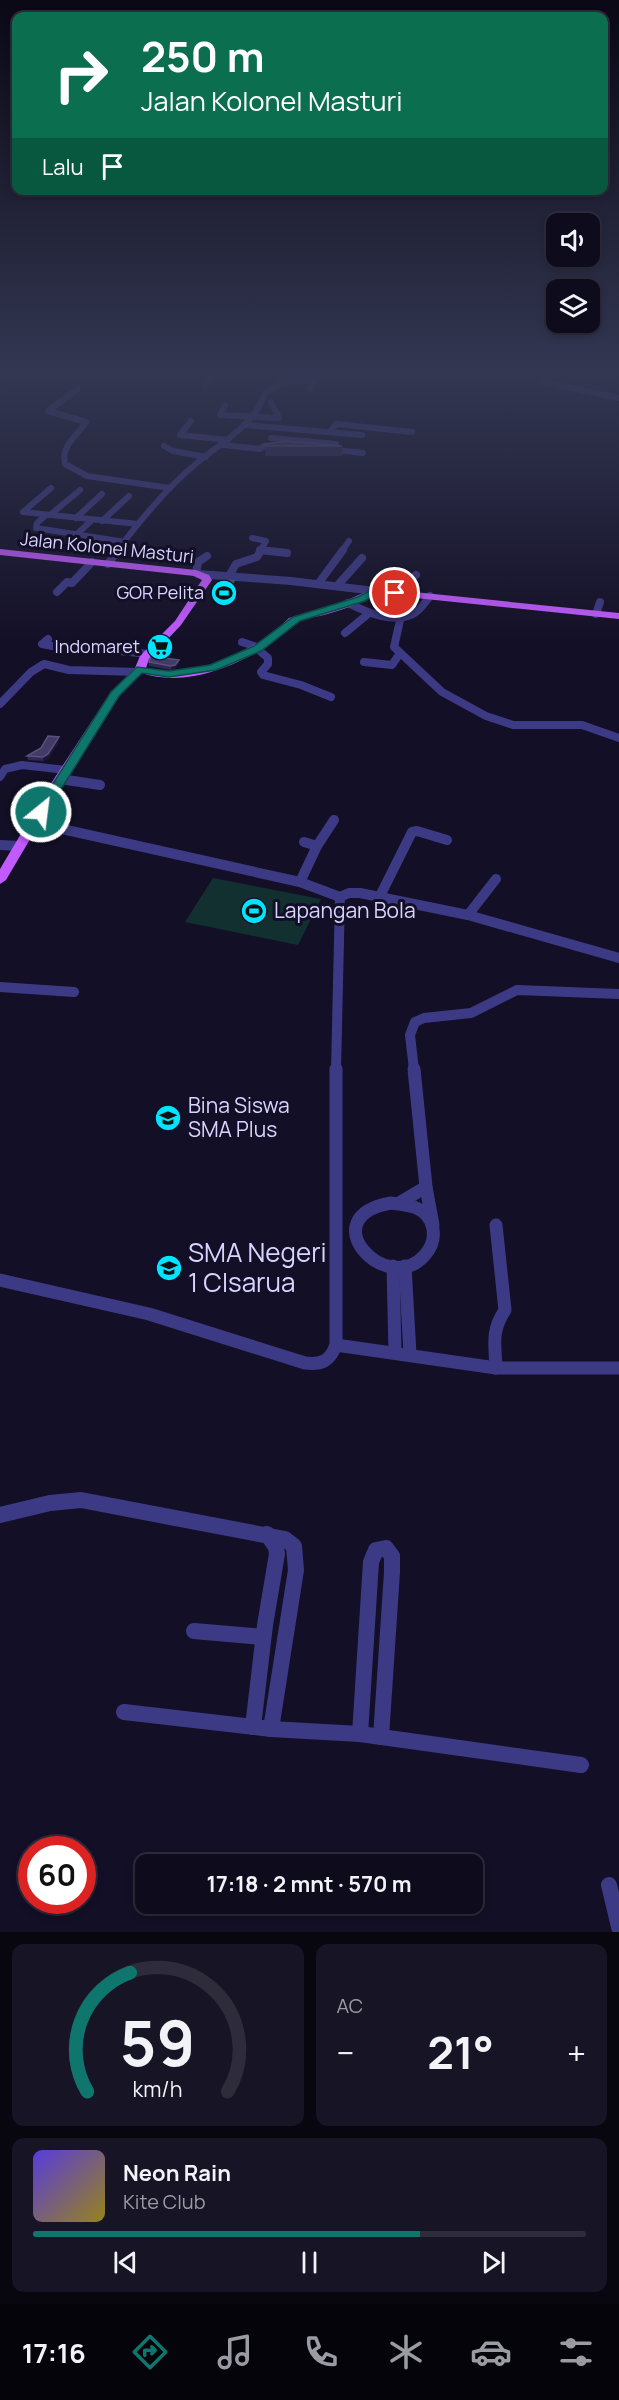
<!DOCTYPE html>
<html lang="id">
<meta charset="utf-8">
<style>
:root{--surface:#0e0b1c;--page:#171425;--text:#f1f3f6;--muted:#9b9ba3;--line:#2e2b3b;--accent:#0f766e}
body{margin:0;font-family:Manrope,sans-serif;background:var(--page);color:var(--text);height:100vh;display:flex;flex-direction:column;font-size:22px;white-space:nowrap}
*{box-sizing:border-box;margin:0}
p{font-size:20px;color:var(--muted)}
.icon{flex:none;width:33px;height:33px;fill:none;stroke:currentColor;stroke-width:2;stroke-linecap:round;stroke-linejoin:round}
.map{position:relative;height:1932px;overflow:hidden}
.drawer{display:flex;flex-direction:column;gap:12px;padding:12px;background:#08060f;flex:1}
.drawer>*{flex:none}
.banner{position:absolute;left:12px;top:12px;width:596px;height:183px;border-radius:12px;box-shadow:0 3px 9px #0003,0 0 0 2px var(--line);background:#0b6e4f;color:#fff;overflow:hidden}
.controls{position:absolute;left:546px;top:213px;display:grid;gap:12px}
.controls a{display:grid;place-items:center;width:54px;height:54px;border-radius:12px;background:var(--surface);box-shadow:0 3px 9px #0003,0 0 0 2px var(--line);font-size:30px}
.speed{position:absolute;left:18px;top:1836px;display:flex;gap:12px;font-size:30px;font-weight:700;text-align:center}
.speed>*{display:grid;place-content:center;width:78px;height:78px;border-radius:50%;background:var(--surface);box-shadow:0 3px 9px #0003,0 0 0 2px var(--line);line-height:1}
.speed .limit{border:9px solid #d22;background:#fff;color:#111}
.pin{position:absolute;display:grid;place-items:center;width:51px;height:51px;color:#fff;margin:-26px;border:3px solid #fff;border-radius:50%;box-shadow:0 2px 6px #0007}
.me{position:absolute;width:66px;margin:-33px;rotate:29deg;stroke-linejoin:round;filter:drop-shadow(0 0 4px #0008)}
.turn{display:flex;align-items:center;gap:21px;height:126px;padding:0 30px;font-size:27px}
.turn .icon{width:78px;height:78px;stroke-width:2.5}
.turn b{display:block;font-size:42px;line-height:51px}
.then{display:flex;align-items:center;height:57px;padding:0 30px;background:#0003;gap:12px;font-size:22px}
.big{font-size:45px;font-weight:700;line-height:1.1}
.drawer .card{flex:1;display:flex;flex-direction:column;justify-content:center;gap:9px;min-width:0;padding:0 21px;border-radius:12px;background:var(--page)}
.drawer .dial{align-items:center;gap:0}
.dial svg{height:156px;overflow:visible;fill:none;stroke:var(--line);stroke-width:7;stroke-linecap:round;text-anchor:middle}
.dial text{fill:var(--text);stroke:none}
.song{display:flex;align-items:center;gap:18px}
.cover{width:72px;height:72px;border-radius:9px;background:linear-gradient(135deg,hsl(250 70% 55%),hsl(50 70% 35%))}
.played{height:6px;border-radius:3px;background:linear-gradient(90deg,var(--accent) 70%,var(--line) 70%)}
.keys{display:flex;justify-content:space-around;direction:ltr}
.heat{display:flex;justify-content:space-between;align-items:center;font-size:33px;direction:ltr}
.drawer .tiles{flex:1;display:grid;gap:12px;grid-template-columns:1fr 1fr}
.card:last-child{grid-column:span 2}
.trip{position:absolute;left:135px;top:1854px;width:348px;height:60px;border-radius:12px;background:var(--surface);box-shadow:0 3px 9px #0003,0 0 0 2px var(--line);font-weight:700;line-height:60px;text-align:center}
.tabs{display:flex;height:96px;justify-content:space-around;align-items:center;background:#06040b;color:var(--muted)}
.tabs .icon{width:42px;height:42px}
.tabs .selected{color:var(--accent)}
.tabs b{font-size:27px;color:var(--text)}
.map>svg:first-child{display:block}
</style>
<div class="map">
<svg width="619" height="1932" viewBox="0 0 619 1932">
<rect width="100%" height="100%" fill="#130f26"/>
<!-- green -->
<polygon fill="#12302f" points="213,878 321,899 298,945 185,922"/>
<g fill="none" stroke-linecap="round" stroke-linejoin="round">
<!-- stream -->
<polyline stroke="#0c2248" stroke-width="1.5" points="0,391 27,375"/>
<!-- minor-far4 -->
<g stroke="#3d3a85" stroke-width="6">
<polyline points="546,375 543,381 545,382 619,398"/>
<polyline points="284,383 311,380"/>
<polyline points="205,384 216,375"/>
<path d="M78,389l-30,22 38,11c-9,15 -25,22 -21,42l22,12 83,12"/>
<polyline points="310,389 318,375"/>
<polyline points="225,406 220,415 279,418 271,402"/>
<polyline points="191,421 180,435 228,440"/>
<polyline points="244,425 362,435"/>
<polyline points="330,432 336,424 412,432"/>
<polyline points="271,438 336,444"/>
<polyline points="223,445 260,449 264,446 279,447"/>
<polyline points="164,446 173,451 206,457"/>
<polyline points="327,449 363,453"/>
<polyline points="51,488 23,512 138,524"/>
<polyline points="50,515 80,490"/>
<polyline points="45,516 37,523 36,528 125,542"/>
<polyline points="76,518 102,494"/>
<polyline points="102,521 129,496"/>
<polyline points="252,538 266,541 260,551"/>
<polyline points="66,544 91,521"/>
<polyline points="260,550 271,551"/>
<path d="M117,551c24,-32 50,-64 81,-89 24,-20 57,-37 67,-69l29,-18"/>
<polyline points="342,551 349,541"/>
</g>
<!-- minor-far3 -->
<g stroke="#3d3a85" stroke-width="8">
<polyline points="260,550 287,553"/>
<polyline points="108,564 118,550"/>
<polyline points="196,573 198,562 207,556"/>
<polyline points="198,574 291,581 375,591"/>
<polyline points="229,576 236,564 257,557 261,550"/>
<polyline points="318,584 343,550"/>
<polyline points="337,586 362,558"/>
<polyline points="57,592 67,582 72,583 92,562"/>
<polyline points="395,593 416,575"/>
<path d="M348,603c18,9 45,21 65,11 8,-4 12,-12 17,-18"/>
<polyline points="596,614 600,602"/>
<polyline points="401,616 394,647 442,692 486,716 513,725 582,725 619,738"/>
<polyline points="345,633 368,614"/>
<polyline points="48,639 42,644 78,651 110,650 148,654"/>
<polyline points="242,642 254,646 268,658 268,664 261,672 263,675 301,685 331,697"/>
<polyline points="364,662 392,665 400,653"/>
<polyline points="0,704 31,672 44,664 69,670 138,672"/>
<polyline points="0,777 5,769 22,765 66,770"/>
</g>
<!-- minor-far2 -->
<g stroke="#3d3a85" stroke-width="10">
<polyline points="60,779 100,785"/>
<polyline points="35,823 300,882 340,897"/>
<polyline points="0,845 20,846"/>
<polyline points="317,846 334,820"/>
<polyline points="300,882 317,846 304,842"/>
<polyline points="380,896 412,832 417,831 447,840"/>
<polyline points="468,915 496,879"/>
<polyline points="0,987 74,992"/>
<polyline points="336,1070 340,897 349,893 360,893 468,915 619,958"/>
<polyline points="414,1070 410,1035 415,1022 424,1018 471,1013 517,990 619,994"/>
</g>
<!-- minor-far1 -->
<g stroke="#3d3a85" stroke-width="13">
<polyline points="414,1069 426,1187 433,1225"/>
<path d="M391,1203c7,1 16,2 23,4 22,8 25,33 10,49 -38,41 -113,-39 -33,-53z"/>
<polyline points="399,1203 426,1187"/>
<path d="M496,1225l9,85c-14,21 -10,34 -9,58"/>
<polyline points="393,1266 395,1353"/>
<polyline points="405,1266 410,1354"/>
<path d="M0,1280l149,34 156,49c17,2 25,-2 31,-18v-276"/>
<polyline points="336,1345 496,1368 619,1368"/>
</g>
<!-- minor -->
<g stroke="#3d3a85" stroke-width="16">
<polyline points="0,1515 50,1503 81,1500 285,1539 294,1546 296,1570 271,1729 360,1734 581,1765"/>
<polyline points="194,1631 263,1637"/>
<polyline points="124,1712 271,1729"/>
<polyline points="253,1727 265,1625 277,1554 276,1547 267,1534"/>
<polyline points="360,1734 371,1562 376,1550 386,1548 392,1556 392,1572 381,1737"/>
<polyline points="609,1885 619,1927"/>
</g>
<!-- major -->
<path fill="#c25bff" fill-rule="evenodd" d="M0,549l196,21 13,5 3,5 -31,45 -32,34 -3,9 25,4 19,-2 33,-9 46,-24 20,-19 49,-14 37,-16 244,25v6l-242,-25c-18,10 -37,17 -57,22 -7,1 -15,2 -22,5 -10,5 -16,15 -25,21 -36,24 -88,46 -131,31l-23,23 -57,89 -56,95 -6,4v-15l50,-84 61,-93 24,-24 5,-12 35,-35 27,-41 -8,-4 -194,-21z"/>
</g>
<!-- wall -->
<g fill="#312854">
<polygon points="265,444 342,446 342,456 265,456"/>
<polygon points="234,586 226,598 215,597 215,592"/>
<polygon points="414,603 414,606 404,611 391,610 391,606"/>
<polygon points="149,662 179,663 175,669 171,670 149,666"/>
<polygon points="59,741 49,758 43,761 28,760 27,756"/>
</g>
<!-- shaded-wall -->
<g fill="#1d163a">
<polygon points="234,581 234,586 226,598 226,594"/>
<polygon points="414,603 414,606 404,611 404,607"/>
<polygon points="179,660 179,663 175,669 171,670 171,666"/>
<polygon points="59,737 59,741 49,758 43,761 43,757"/>
</g>
<!-- building -->
<g fill="#433a66" stroke="#5a527e" stroke-width="1.5">
<polygon points="286,441 342,446 265,446 265,444"/>
<polygon points="222,580 234,581 226,594 215,592"/>
<polygon points="397,599 414,603 404,607 391,606"/>
<polygon points="151,656 179,660 175,665 171,666 149,662"/>
<polygon points="48,736 59,737 48,754 43,757 27,756 41,748"/>
</g>
<!-- sky -->
<linearGradient id="sky" x2="0" y2="1"><stop stop-color="#0a0815"/><stop offset="0.58" stop-color="#333752"/><stop offset="1" stop-color="#333752" stop-opacity="0"/></linearGradient>
<rect width="619" height="645" fill="url(#sky)"/>
<!-- route -->
<polygon fill="#0f766e" stroke="#0a4d48" stroke-width="1.5" points="375,588 395,590 400,593 395,595 377,594 365,601 300,621 261,651 216,670 169,677 142,673 119,696 45,815 36,815 35,812 111,692 137,667 169,671 210,665 254,646 293,617 358,597"/>
<!-- icons -->
<defs>
<g id="stadium-disc" transform="scale(1.35)"><circle r="9.5" fill="#00e5ff" stroke="#130f26"/><path d="M0-5a6.5 5 0 1 0 0 10a6.5 5 0 1 0 0-10ZM-3.5-1.8h7v3.6h-7Z" fill="#111"/></g>
<g id="supermarket-disc" transform="scale(1.35)"><circle r="9.5" fill="#00e5ff" stroke="#130f26"/><path d="M-6-5.5h2.5l.6 2H6L4.5 2H-2.5L-4.4-4H-6ZM-1.5 3.2a1.3 1.3 0 1 0 .1 0ZM3 3.2a1.3 1.3 0 1 0 .1 0Z" fill="#111"/></g>
<g id="school-disc" transform="scale(1.35)"><circle r="9.5" fill="#00e5ff" stroke="#130f26"/><path d="M0-5L7-2L0 1L-7-2ZM-4 1L0 2.5L4 1V4Q0 6-4 4Z" fill="#111"/></g>
</defs>
<g fill-rule="evenodd">
<use href="#stadium-disc" x="224" y="593"/>
<use href="#supermarket-disc" x="160" y="647"/>
<use href="#stadium-disc" x="254" y="911"/>
<use href="#school-disc" x="168" y="1118"/>
<use href="#school-disc" x="169" y="1268"/>
</g>
<g text-anchor="middle" stroke-width="6" stroke-linejoin="round" paint-order="stroke">
<!-- far-street labels -->
<g font-size="18" fill="#d9d4ff" stroke="#130f26">
<text transform="translate(107 548) rotate(6)" y="6">Jalan Kolonel Masturi</text>
</g>
<!-- far-poi labels -->
<g font-size="18" fill="#d9d4ff" stroke="#130f26" text-anchor="end">
<text x="204" y="599">GOR Pelita</text>
<text x="140" y="653">Indomaret</text>
</g>
<!-- poi labels -->
<g font-size="21" fill="#d9d4ff" stroke="#130f26" text-anchor="start">
<text x="274" y="918">Lapangan Bola</text>
<text x="188" y="1113">Bina Siswa<tspan x="188" dy="24">SMA Plus</tspan></text>
</g>
<!-- near-poi labels -->
<g font-size="26" fill="#d9d4ff" stroke="#130f26" text-anchor="start">
<text x="188" y="1262">SMA Negeri<tspan x="188" dy="30">1 CIsarua</tspan></text>
</g>
</g>
</svg>
<div class="controls">
<a><svg class="icon" aria-label="sound" viewBox="0 0 24 24"><path d="M4 9h4l5-4v14l-5-4H4zM17 9q2 3 0 6"/></svg></a>
<a><svg class="icon" aria-label="layers" viewBox="0 0 24 24"><path d="M12 4l9 5-9 5-9-5zM3 14l9 5 9-5"/></svg></a>
</div>
<div class="speed"><div class="limit">60</div></div>
<div class="pin" style="left:395px;top:593px;background:#d93025"><svg class="icon" aria-label="arrive" viewBox="0 0 24 24"><path d="M6 21V4h12l-3 4 3 4H6"/></svg></div>
<svg class="me" style="left:41px;top:812px" viewBox="-20 -20 40 40"><circle r="17" fill="#0f766e" stroke="#fff" stroke-width="3"/><path d="M0-11L8 9 0 5-8 9z" fill="#fff"/></svg>
<div class="trip">17:18 · 2 mnt · 570 m</div>
<div class="banner">
<div class="turn"><svg class="icon" aria-label="right" viewBox="0 0 24 24"><path d="M7 20v-9h11M14 6l5 5-5 5"/></svg><div><b>250 m</b>Jalan Kolonel Masturi</div></div>
<div class="then">Lalu<svg class="icon" aria-label="arrive" viewBox="0 0 24 24"><path d="M6 21V4h12l-3 4 3 4H6"/></svg></div>
</div>
</div>
<section class="drawer">
<div class="tiles">
<div class="card dial"><svg viewBox="0 0 100 80">
<path d="M14 69A42 42 0 1 1 86 69"/>
<path d="M14 69A42 42 0 0 1 36 8" stroke="#0f766e"/>
<text x="50" y="56" font-size="32" font-weight="700">59</text>
<text x="50" y="72" font-size="11">km/h</text>
</svg></div>
<div class="card"><p>AC</p>
<div class="heat"><a>−</a><b class="big">21°</b><a>+</a></div>
</div>
<div class="card">
<div class="song"><i class="cover"></i><div><b>Neon Rain</b><p>Kite Club</p></div></div>
<div class="played"></div>
<div class="keys"><svg class="icon" aria-label="previous" viewBox="0 0 24 24"><path d="M18 5L8 12l10 7zM5 5v14"/></svg><svg class="icon" aria-label="pause" viewBox="0 0 24 24"><path d="M8 5v14M16 5v14"/></svg><svg class="icon" aria-label="next" viewBox="0 0 24 24"><path d="M6 5l10 7-10 7zM19 5v14"/></svg></div>
</div>
</div>
</section>
<nav class="tabs">
<b>17:16</b>
<svg class="icon selected" aria-label="directions" viewBox="0 0 24 24"><path d="M12 3l9 9-9 9-9-9zM9 14v-3h6M13 9l2 2-2 2"/></svg>
<svg class="icon" aria-label="music" viewBox="0 0 24 24"><path d="M9 18V5l10-2v13"/><circle cx="6" cy="18" r="3"/><circle cx="16" cy="16" r="3"/></svg>
<svg class="icon" aria-label="phone" viewBox="0 0 24 24"><path d="M5 4h4l2 5-3 2q2 4 5 5l2-3 5 2v4C11 20 4 13 5 4z"/></svg>
<svg class="icon" aria-label="climate" viewBox="0 0 24 24"><path d="M12 3v18M4 7l16 10M4 17L20 7"/></svg>
<svg class="icon" aria-label="car" viewBox="0 0 24 24"><path d="M5 17H2v-5l4-1 3-4h7l3 4 3 1v5h-3M9 17h6M6 11h13"/><circle cx="7" cy="17" r="2"/><circle cx="17" cy="17" r="2"/></svg>
<svg class="icon" aria-label="filters" viewBox="0 0 24 24"><path d="M4 7h16M4 17h16"/><circle cx="9" cy="7" r="2"/><circle cx="15" cy="17" r="2"/></svg>
</nav>
